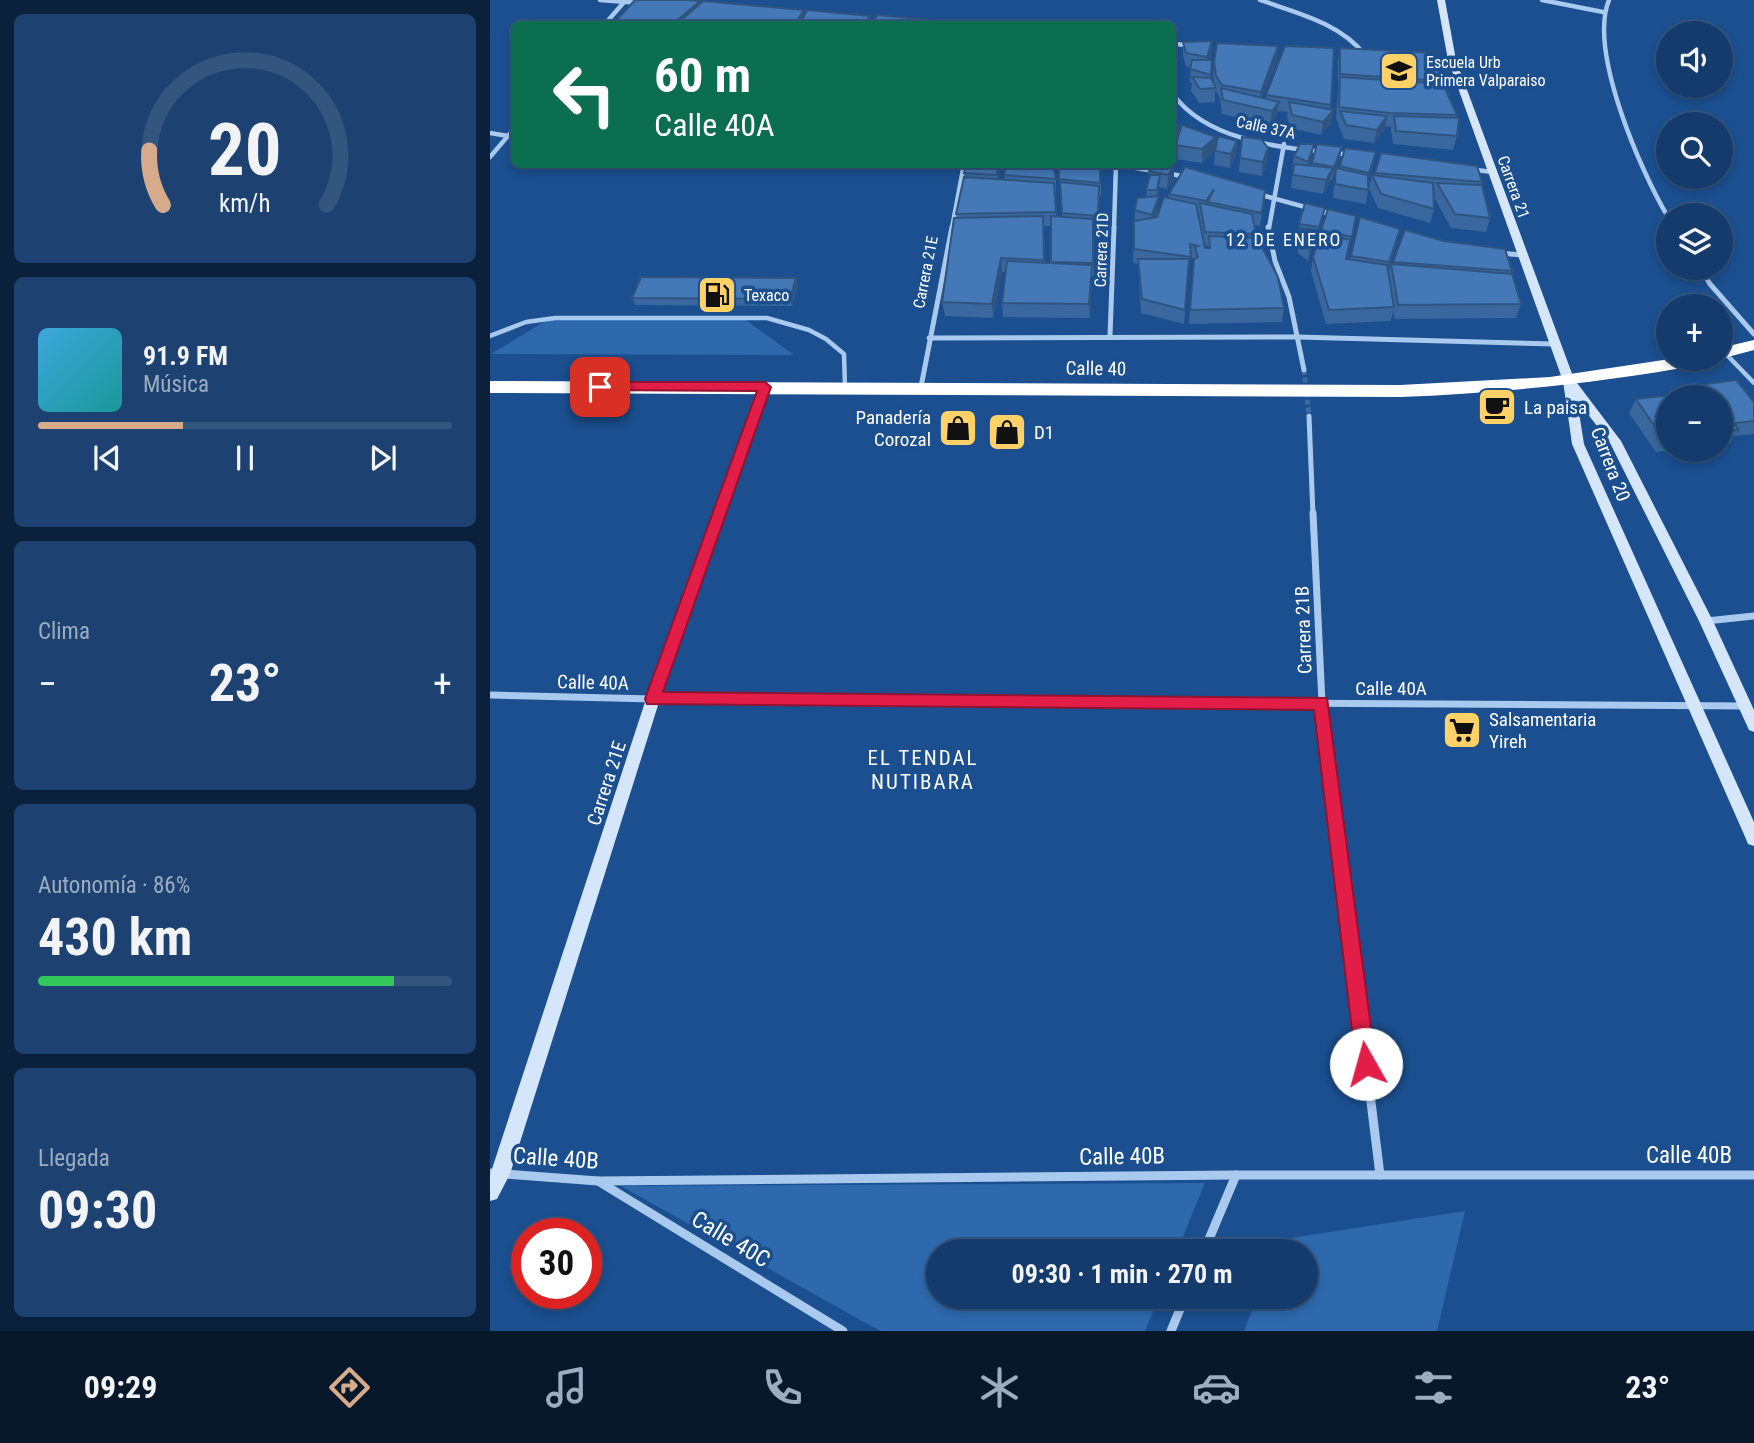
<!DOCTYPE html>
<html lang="es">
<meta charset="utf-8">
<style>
:root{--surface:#143b6b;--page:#1d4271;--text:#f1f3f6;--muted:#9dadc1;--line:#33557e;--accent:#d6ab8b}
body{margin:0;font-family:"Roboto Condensed",sans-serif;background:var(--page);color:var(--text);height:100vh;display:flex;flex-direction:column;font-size:26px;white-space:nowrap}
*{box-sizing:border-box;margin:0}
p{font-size:23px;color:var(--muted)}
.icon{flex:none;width:38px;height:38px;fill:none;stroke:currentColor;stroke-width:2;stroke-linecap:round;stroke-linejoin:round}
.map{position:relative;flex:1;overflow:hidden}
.panel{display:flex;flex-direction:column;gap:14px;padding:14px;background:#0b203b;width:490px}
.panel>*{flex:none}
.guide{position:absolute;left:21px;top:21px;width:665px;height:147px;border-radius:10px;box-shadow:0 4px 10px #0003,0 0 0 2px var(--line);background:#0b6e4f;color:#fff;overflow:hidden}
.tools{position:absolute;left:1166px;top:21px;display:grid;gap:14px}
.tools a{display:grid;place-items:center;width:77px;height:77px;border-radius:50%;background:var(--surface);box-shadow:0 4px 10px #0003,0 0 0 2px var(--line);font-size:35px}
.speed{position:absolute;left:21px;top:1218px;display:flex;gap:14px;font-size:35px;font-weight:700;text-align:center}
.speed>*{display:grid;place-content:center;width:91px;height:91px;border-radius:50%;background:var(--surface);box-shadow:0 4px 10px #0003,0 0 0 2px var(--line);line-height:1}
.speed .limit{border:10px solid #d22;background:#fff;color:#111}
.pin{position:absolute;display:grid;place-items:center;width:60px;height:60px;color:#fff;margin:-30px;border-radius:14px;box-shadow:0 4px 10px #0006}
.me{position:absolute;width:77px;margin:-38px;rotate:353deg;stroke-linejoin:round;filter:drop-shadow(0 0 5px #0008)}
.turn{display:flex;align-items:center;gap:24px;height:147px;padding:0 28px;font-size:32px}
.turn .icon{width:91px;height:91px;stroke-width:2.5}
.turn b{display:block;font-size:49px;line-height:60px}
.big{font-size:52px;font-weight:700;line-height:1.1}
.panel .widget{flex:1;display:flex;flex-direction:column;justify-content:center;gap:10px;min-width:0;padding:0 24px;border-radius:10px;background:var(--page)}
.panel .dial{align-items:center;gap:0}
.dial svg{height:182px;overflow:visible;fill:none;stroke:var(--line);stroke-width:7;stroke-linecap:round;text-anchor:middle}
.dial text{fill:var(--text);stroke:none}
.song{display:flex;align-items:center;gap:21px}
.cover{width:84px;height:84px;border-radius:10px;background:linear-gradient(135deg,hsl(200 70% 55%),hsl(180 70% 35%))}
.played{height:7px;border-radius:4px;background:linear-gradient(90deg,var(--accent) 35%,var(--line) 35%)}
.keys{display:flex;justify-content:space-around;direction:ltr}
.heat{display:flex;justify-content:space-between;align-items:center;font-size:38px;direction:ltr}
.charge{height:10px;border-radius:5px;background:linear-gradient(90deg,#34c759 86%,var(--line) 0)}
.trip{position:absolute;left:436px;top:1239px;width:392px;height:70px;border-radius:35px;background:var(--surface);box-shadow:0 4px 10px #0003,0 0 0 2px var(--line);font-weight:700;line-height:70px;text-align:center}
.tabs{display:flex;height:112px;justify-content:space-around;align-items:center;background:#08182b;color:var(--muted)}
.tabs .icon{width:49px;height:49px}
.tabs .active{color:var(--accent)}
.tabs b{font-size:32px;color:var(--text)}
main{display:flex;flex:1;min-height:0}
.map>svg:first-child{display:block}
</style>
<main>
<section class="panel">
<div class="widget dial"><svg viewBox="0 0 100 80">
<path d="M14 69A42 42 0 1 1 86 69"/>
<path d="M14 69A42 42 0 0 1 8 45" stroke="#d6ab8b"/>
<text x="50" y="56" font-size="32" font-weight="700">20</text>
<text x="50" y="72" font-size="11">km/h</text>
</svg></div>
<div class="widget">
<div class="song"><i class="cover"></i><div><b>91.9 FM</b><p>Música</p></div></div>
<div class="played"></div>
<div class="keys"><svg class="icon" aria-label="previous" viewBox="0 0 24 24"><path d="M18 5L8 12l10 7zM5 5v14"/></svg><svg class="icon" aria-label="pause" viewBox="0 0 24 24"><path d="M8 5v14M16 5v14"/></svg><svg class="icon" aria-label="next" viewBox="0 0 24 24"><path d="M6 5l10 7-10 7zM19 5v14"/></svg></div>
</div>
<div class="widget"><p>Clima</p>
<div class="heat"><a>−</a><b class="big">23°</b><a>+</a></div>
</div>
<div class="widget"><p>Autonomía · 86%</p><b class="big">430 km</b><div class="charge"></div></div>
<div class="widget"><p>Llegada</p><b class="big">09:30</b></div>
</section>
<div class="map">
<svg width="1264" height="1331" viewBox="0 0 1264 1331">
<rect width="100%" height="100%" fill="#1b4f8f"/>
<!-- green -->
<g fill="#2e69ad">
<polygon points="253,318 304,355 1,354 57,320"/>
<polygon points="715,1183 687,1251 448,1251 448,1297 669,1297 655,1331 390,1331 131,1186"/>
<polygon points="975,1211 947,1331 754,1331 767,1297 816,1297 816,1251 784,1251 788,1240"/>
</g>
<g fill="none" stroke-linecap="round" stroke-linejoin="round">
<!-- street-tunnel -->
<polyline stroke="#3d69a0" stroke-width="5" stroke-dasharray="5 2.5" stroke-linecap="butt" points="814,370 819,416"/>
<!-- lane -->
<g stroke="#a9c9ee" stroke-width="4.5">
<polyline points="0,336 36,322 65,318 277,318 319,330 336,339 354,354 355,387"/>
<polyline points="1235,353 1264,383"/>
</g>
<!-- street-far3 -->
<g stroke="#a9c9ee" stroke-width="4.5">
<polyline points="110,0 150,3"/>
<path d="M770,0c37,13 80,23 105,55"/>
<polyline points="1052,0 1113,12"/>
<path d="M1119,0c-21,51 32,172 59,217"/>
<polyline points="115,24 135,1"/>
<polyline points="682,44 700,45"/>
<polyline points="939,59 962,60"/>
<path d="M682,93c38,53 121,55 181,62"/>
<polyline points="0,133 18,136"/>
<polyline points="0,157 24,129"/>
<polyline points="623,164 698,177"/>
<polyline points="979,169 1002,172"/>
<polyline points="768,194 844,215"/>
<polyline points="462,228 474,164"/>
<polyline points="624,228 626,164"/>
<polyline points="779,228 794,144"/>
</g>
<!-- street-far2 -->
<g stroke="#a9c9ee" stroke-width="5">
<polyline points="778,227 785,261 799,297 814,370"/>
<polyline points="1008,253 1032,255"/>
<polyline points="1210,268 1220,284 1264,334"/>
<polyline points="620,336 624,227"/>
<polyline points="439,338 808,337 1064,344"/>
<polyline points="431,387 462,227"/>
<polyline points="819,416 823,515"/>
</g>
<!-- street-far1 -->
<g stroke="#a9c9ee" stroke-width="7">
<polyline points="823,513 832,703 853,876"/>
<polyline points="1216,621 1264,616"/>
<polyline points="0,695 163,699 1255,706"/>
</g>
<!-- street -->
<g stroke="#a9c9ee" stroke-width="9">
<polyline points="853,875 890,1175"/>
<polyline points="0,1173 108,1181 746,1175 1264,1175"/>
<polyline points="108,1181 353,1331"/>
<polyline points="714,1251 746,1175"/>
<polyline points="681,1331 695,1297"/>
</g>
<!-- secondary -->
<g fill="#d6e6fa" fill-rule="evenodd">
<polygon points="947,0 955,0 966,60 1084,379 1131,441 1223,621 1264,710 1264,732 1259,730 1209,621 1120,443 1087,400 1094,444 1264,822 1264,846 1258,844 1256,839 1082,444 1073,381 958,60"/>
<polygon points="275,383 281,387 170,699 20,1174 7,1199 0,1201 0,1175 156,699 269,387"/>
</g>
<!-- highway -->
<g fill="#fff" fill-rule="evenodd">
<polygon points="1264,340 1264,350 1230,359 1227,359 1230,359 1230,348"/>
<path d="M1180,359h37l-8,6c-99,18 -198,28 -299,32l-910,-4v-12l910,4 150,-8z"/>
</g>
</g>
<!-- wall -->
<g fill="#3a679d" fill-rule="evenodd">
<polygon points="722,41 721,55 720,60 722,60 721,78 724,85 723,75 724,62 787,60 772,98 776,99 776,95 841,105 840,109 841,123 831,135 800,128 797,116 798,112 788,111 787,115 780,125 732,114 730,98 725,90 725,102 709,103 701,91 702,83 700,83 701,67 696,66 693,55 693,42"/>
<polygon points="850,48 952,81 952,84 967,115 967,136 963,150 903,144 901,130 901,127 895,126 895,129 884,143 854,139 848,124 848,121 846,120 848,88 848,61"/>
<polygon points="682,124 689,133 726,137 725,150 712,163 685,159 687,141 682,145"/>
<polygon points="752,137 778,148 777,162 772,176 749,172"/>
<polygon points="747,141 746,155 740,168 724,165 725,151"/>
<polygon points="827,144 852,147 849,161 842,180 841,180 833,194 801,188 803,170 802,169 804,156 822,158 819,166 821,166"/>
<polygon points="855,148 883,166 878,182 878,190 876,204 843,198 846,168 849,169"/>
<polygon points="891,153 992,182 991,185 1000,218 996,232 961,228 944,197 945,192 943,192 944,209 940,223 888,208 879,189 882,175 885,175"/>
<path d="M476,164h36l-3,15h6l-1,-4 52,4v14h-1l1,23 6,1 -3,-53h42v33h-1l-2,33h-5l1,46h-2l-2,42 -87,-1 -1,-14 4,-31h-4l-9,46 -48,-2 -3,-14 15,-84 -1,-4 9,-37zM554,226h7v37h-6z"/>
<path d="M684,166v14l-7,9 -8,-2 -1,9v14l-2,7h1l12,-19v-4l96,-4 -5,36 -6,-1 2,13 28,70 -2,14 -93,2 5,-65 -4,-1 -6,66 -43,-11 -3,-49 -5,-1 2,-53 11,-13 3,-26zM708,214h1l5,31 4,1v2h-3z"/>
<polygon points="866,216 857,259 860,259 870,217 910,229 907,243 898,270 898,274 901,264 903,264 915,230 1022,271 1021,274 1031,304 1026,318 905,319 903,311 901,321 836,324 821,271 823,257 831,230"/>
<polygon points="832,221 826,241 825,241 818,261 808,253 806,242 809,224"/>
<polygon points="306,278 308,285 302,306 145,305 142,298"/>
<polygon points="1216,384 1264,402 1264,434 1244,436 1240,444 1230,445 1230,397 1178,397 1178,450 1183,450 1166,452 1139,413 1146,399 1212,392"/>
</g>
<!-- shaded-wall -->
<g fill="#305480">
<polygon points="210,1 214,14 203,24 183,24"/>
<polygon points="314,10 317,23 316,24 305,24"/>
<polygon points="380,16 382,24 374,24"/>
<polygon points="722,41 721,55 716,71 717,57"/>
<polygon points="788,46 787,60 769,106 771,92"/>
<polygon points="789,102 787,115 780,125 782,111"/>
<polygon points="844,110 841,123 831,135 833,122"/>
<polygon points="897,116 895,129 884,143 887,130"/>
<polygon points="689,125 689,139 682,145 682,132"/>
<polygon points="726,137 725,150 712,163 712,149"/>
<polygon points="747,141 746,155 740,168 741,154"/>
<polygon points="824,144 822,158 816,176 818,162"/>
<polygon points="852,147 849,161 842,180 844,167"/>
<polygon points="778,148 777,162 772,176 773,162"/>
<polygon points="886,152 883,166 877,186 879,173"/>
<polygon points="508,164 512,164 508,188 507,175"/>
<polygon points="684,166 684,180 677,189 678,175"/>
<polygon points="843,168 840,182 833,194 836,180"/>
<polygon points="670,175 669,189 667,202 669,196 668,210 662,229 662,215 666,204 667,190"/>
<polygon points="609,186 610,200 608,230 608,216"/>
<polygon points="835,208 832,221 826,241 829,227"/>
<polygon points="910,229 907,243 896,276 899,262"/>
<polygon points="827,230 825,243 818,261 820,247"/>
<polygon points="511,258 512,272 503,318 502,304"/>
<polygon points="602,265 602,279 600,318 599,304"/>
<polygon points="306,278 308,285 302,306 300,299"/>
</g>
<!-- building -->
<g fill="#4478b7" stroke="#305480" stroke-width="2">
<polygon points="145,0 199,0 210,1 183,24 123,24"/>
<polygon points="213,1 314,10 305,24 187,24"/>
<polygon points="317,10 380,16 374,24 310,24"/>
<polygon points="387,15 462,22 462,24 382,24"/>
<polygon points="469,23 490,24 468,24"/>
<polygon points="722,41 717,57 696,53 693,42"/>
<polygon points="727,43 788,46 771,92 732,85 726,76 724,62"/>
<polygon points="795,46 844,48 841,105 776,95"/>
<polygon points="850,48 946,53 952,81 850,74"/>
<polygon points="702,60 722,60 721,75 700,69"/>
<polygon points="702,77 721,78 726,88 710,89"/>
<polygon points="850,77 953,84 967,115 900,113 849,107"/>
<polygon points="731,88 789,102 782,111 733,100"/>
<polygon points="799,102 844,110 833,122 802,115"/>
<polygon points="850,111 897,116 887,130 856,125"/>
<polygon points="904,116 969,118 967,136 906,131"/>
<polygon points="682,124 689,125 682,132"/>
<polygon points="692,125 726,137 712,149 685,145"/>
<polygon points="728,136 747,141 741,154 725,151"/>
<polygon points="752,137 771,139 778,148 773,162 750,158"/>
<polygon points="810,144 824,144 818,162 804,156"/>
<polygon points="827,144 852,147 844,167 822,163"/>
<polygon points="855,148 886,152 879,173 850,166"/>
<polygon points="891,153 987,166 992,182 885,173"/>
<polygon points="476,164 508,164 507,175 474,173"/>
<polygon points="516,164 563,164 566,179 514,175"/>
<polygon points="569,164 610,164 610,183 569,179"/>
<polygon points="663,164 678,164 684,166 678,175 659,171"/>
<polygon points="804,164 843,168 836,180 803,175"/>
<polygon points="695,167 775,190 772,213 718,202 724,189 716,201 679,194"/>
<polygon points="846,168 878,175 878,190 845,184"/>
<polygon points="660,175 670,175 667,190 656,190"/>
<polygon points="882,175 943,183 944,209 891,194"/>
<polygon points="474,177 564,183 566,212 466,214"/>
<polygon points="570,182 609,186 608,216 572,213"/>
<polygon points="947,183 992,185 1000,218 965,214"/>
<polygon points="669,196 662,215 645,210 647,198"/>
<polygon points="674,197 706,204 715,248 720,248 719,236 767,238 788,277 794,308 700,310 704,259 708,257 705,247 708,246 700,244 701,257 644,249 644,221 667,217"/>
<polygon points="710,203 762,214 766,234 715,232"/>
<polygon points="815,203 835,208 829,227 809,224"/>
<polygon points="838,209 866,216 862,237 831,230"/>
<polygon points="553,216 554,260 511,258 502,304 452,302 464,218"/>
<polygon points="561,216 603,219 603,263 561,262"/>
<polygon points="870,217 910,229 899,262 861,256"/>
<polygon points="808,228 827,230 820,247 811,239"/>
<polygon points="915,230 954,241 1015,249 1022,271 903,262"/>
<polygon points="831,233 860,240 856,259 897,265 904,307 839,310 823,257"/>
<polygon points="648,259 699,259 695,310 652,299"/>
<polygon points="517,261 602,265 599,304 512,303"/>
<polygon points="901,264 1022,274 1031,304 908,305"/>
<polygon points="151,277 306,278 300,299 142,298"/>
<polygon points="1246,380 1264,402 1264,421 1245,423 1248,430 1230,432 1230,397 1178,397 1178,438 1173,438 1146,399 1220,391 1216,384"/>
</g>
<!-- route -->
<polygon fill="#e11d48" stroke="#92132f" stroke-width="2" points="110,382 275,382 281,387 173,692 837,698 886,1064 883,1071 876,1074 869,1071 866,1064 824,710 157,704 155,699 267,391 105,390 105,384"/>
<!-- icons -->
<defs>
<g id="school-square" transform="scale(2.0125)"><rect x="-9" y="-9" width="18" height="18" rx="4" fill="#ffd166" stroke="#1b4f8f"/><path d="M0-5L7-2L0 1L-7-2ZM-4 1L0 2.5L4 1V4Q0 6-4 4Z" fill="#111"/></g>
<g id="fuel-square" transform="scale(2.0125)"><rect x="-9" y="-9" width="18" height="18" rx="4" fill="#ffd166" stroke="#1b4f8f"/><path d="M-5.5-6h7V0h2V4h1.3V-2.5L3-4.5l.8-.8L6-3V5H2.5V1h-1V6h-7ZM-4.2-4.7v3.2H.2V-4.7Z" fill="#111"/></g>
<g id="cafe-square" transform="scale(2.0125)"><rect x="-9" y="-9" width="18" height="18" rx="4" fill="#ffd166" stroke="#1b4f8f"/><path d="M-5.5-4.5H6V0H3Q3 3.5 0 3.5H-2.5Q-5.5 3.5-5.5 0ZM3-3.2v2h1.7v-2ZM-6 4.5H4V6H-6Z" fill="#111"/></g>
<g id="shop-square" transform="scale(2.0125)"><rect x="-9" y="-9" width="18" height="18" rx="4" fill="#ffd166" stroke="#1b4f8f"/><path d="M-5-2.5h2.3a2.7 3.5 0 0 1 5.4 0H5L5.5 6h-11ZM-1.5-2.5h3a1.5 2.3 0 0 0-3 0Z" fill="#111"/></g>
<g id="supermarket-square" transform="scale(2.0125)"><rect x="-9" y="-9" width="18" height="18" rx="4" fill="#ffd166" stroke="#1b4f8f"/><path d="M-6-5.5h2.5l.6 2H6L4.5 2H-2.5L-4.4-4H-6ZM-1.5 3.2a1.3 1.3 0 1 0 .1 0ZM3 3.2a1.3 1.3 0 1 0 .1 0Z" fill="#111"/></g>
</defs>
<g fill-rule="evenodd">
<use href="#school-square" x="909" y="71"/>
<use href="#fuel-square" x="227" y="295"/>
<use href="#cafe-square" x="1007" y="407"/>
<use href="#shop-square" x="468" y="428"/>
<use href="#shop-square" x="517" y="432"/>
<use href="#supermarket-square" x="972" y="730"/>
</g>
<g text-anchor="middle" stroke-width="7" stroke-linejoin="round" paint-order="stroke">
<!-- far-poi labels -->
<g font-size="16" fill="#fff" stroke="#1b4f8f" text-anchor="start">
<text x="936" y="68">Escuela Urb<tspan x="936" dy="18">Primera Valparaiso</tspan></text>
<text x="254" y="301">Texaco</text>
</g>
<!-- far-street labels -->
<g font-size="16" fill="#fff" stroke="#1b4f8f">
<text transform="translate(776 127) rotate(12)" y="6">Calle 37A</text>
<text transform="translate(1024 187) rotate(70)" y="6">Carrera 21</text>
<text transform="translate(611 250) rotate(-88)" y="6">Carrera 21D</text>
<text transform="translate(435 272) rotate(-79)" y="6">Carrera 21E</text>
</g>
<!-- far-neighbourhood labels -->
<g font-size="18" letter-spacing="2" fill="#fff" stroke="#1b4f8f">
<text x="794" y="246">12 DE ENERO</text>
</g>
<!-- street labels -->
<g font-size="19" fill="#fff" stroke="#1b4f8f">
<text transform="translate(606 368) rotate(1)" y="7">Calle 40</text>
<text transform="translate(1121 464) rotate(69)" y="7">Carrera 20</text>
<text transform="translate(813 630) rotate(-92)" y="7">Carrera 21B</text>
<text transform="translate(103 682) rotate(1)" y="7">Calle 40A</text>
<text x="901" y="695">Calle 40A</text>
<text transform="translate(116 783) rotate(-72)" y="7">Carrera 21E</text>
</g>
<!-- poi labels -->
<g font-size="19" fill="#fff" stroke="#1b4f8f" text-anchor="start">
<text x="1034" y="414">La paisa</text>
<text x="441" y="424" text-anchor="end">Panadería<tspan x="441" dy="22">Corozal</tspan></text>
<text x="544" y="439">D1</text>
<text x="999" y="726">Salsamentaria<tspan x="999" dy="22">Yireh</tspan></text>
</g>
<!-- neighbourhood labels -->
<g font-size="21" letter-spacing="2" fill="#fff" stroke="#1b4f8f">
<text x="433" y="765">EL TENDAL<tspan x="433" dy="24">NUTIBARA</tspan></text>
</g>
<!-- near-street labels -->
<g font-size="23" fill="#fff" stroke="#1b4f8f">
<text x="1199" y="1163">Calle 40B</text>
<text transform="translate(632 1156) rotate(-1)" y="8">Calle 40B</text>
<text transform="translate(66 1158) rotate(4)" y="8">Calle 40B</text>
<text transform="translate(241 1239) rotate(31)" y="8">Calle 40C</text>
</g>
</g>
</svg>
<div class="tools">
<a><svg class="icon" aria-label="sound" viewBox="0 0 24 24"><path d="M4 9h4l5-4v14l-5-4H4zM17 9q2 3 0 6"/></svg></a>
<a><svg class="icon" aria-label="search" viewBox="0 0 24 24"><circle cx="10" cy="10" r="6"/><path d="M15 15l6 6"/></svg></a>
<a><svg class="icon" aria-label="layers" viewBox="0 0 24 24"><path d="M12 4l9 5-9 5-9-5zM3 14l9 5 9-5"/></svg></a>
<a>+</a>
<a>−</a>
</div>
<div class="speed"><div class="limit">30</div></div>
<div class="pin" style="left:110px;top:387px;background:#d93025"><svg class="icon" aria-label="arrive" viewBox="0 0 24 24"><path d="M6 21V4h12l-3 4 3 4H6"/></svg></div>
<svg class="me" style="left:876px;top:1064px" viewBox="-20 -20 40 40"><circle r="19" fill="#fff"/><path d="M0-13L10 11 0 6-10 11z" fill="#e11d48"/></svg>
<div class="trip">09:30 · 1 min · 270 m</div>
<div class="guide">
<div class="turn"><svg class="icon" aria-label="left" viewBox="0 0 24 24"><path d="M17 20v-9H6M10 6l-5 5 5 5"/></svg><div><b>60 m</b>Calle 40A</div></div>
</div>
</div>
</main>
<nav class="tabs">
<b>09:29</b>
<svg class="icon active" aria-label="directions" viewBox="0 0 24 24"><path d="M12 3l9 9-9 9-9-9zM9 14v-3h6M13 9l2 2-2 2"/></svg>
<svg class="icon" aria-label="music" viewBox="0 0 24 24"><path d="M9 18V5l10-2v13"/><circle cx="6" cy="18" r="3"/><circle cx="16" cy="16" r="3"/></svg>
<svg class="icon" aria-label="phone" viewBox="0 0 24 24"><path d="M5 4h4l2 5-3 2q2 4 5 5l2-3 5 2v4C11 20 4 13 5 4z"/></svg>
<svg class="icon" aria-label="climate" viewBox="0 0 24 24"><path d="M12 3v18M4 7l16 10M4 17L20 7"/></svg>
<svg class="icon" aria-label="car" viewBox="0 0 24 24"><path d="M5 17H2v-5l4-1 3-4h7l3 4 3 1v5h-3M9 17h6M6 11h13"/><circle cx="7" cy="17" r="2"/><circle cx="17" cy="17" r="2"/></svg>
<svg class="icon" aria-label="filters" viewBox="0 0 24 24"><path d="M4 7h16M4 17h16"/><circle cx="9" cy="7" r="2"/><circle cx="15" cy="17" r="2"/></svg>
<b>23°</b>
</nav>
